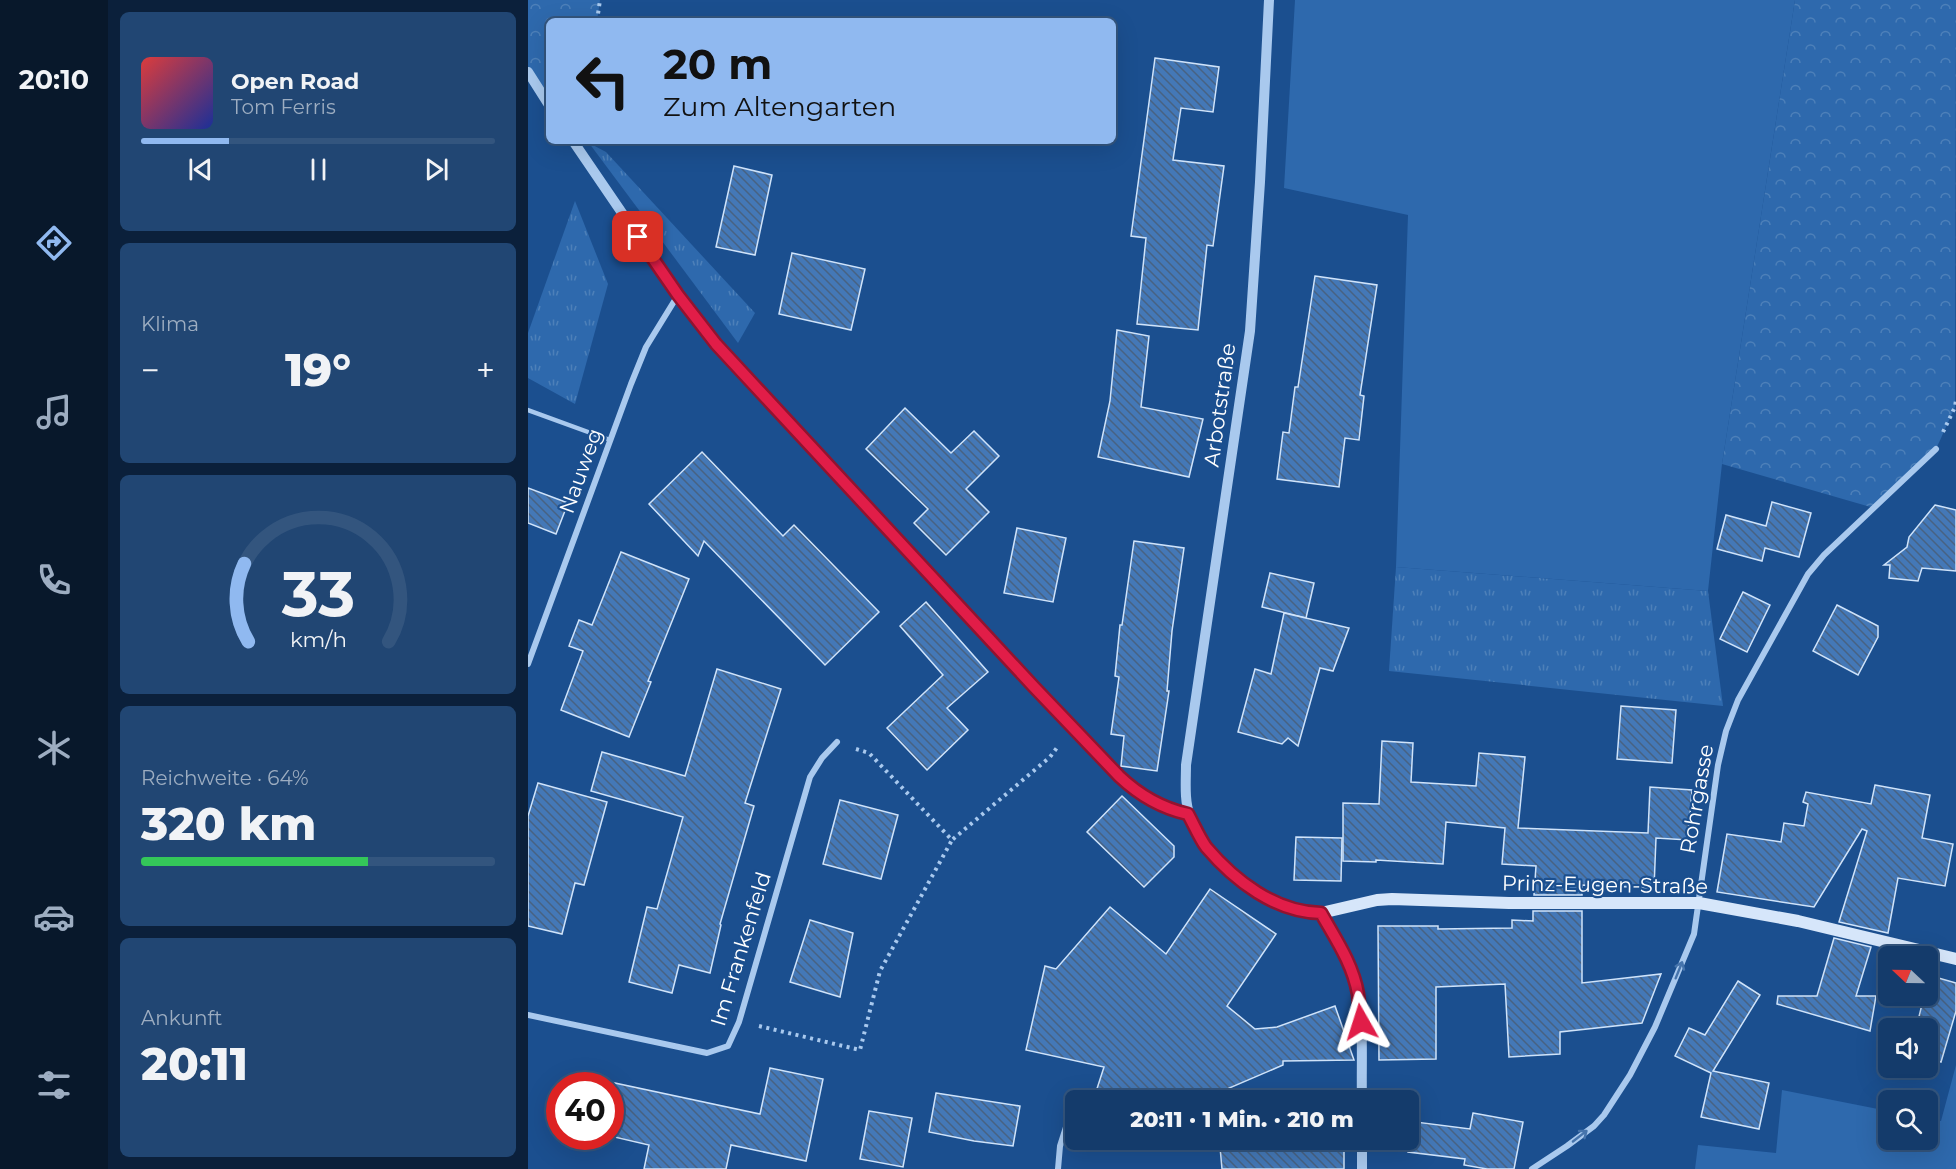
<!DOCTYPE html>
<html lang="de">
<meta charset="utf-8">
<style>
:root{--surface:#143b6b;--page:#214673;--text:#f1f3f6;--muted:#9dadc1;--line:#33557e;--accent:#90b9f0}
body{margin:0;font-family:Montserrat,sans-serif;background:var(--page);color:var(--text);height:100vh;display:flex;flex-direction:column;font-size:22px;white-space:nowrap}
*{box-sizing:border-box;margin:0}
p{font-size:20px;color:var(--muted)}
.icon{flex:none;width:33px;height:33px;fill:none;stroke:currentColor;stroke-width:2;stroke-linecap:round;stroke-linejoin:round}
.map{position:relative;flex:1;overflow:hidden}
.drawer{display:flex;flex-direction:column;gap:12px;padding:12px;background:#0b203b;width:420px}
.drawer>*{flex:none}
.top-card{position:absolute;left:18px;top:18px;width:570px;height:126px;border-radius:9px;box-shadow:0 6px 24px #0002,0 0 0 2px var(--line);background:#90b9f0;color:#111;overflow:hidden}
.needle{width:39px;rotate:292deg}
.buttons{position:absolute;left:1350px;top:946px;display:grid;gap:12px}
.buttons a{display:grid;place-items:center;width:60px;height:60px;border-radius:9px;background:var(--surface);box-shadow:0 6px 24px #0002,0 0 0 2px var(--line);font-size:30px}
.speed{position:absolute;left:18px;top:1072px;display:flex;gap:12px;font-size:30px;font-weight:700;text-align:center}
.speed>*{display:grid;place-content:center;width:78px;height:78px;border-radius:50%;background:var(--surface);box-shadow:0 6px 24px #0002,0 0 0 2px var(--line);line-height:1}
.speed .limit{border:9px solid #d22;background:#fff;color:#111}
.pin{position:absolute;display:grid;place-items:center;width:51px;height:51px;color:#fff;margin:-26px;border-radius:12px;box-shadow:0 3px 9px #0006}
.me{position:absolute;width:66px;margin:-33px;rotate:354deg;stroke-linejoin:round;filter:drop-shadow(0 0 4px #0008)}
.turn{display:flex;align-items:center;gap:21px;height:126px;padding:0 18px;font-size:27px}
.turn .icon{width:78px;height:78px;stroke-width:2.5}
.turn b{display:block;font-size:42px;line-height:51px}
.big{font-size:45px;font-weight:800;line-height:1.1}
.drawer .widget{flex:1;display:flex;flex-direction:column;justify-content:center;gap:9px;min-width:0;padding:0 21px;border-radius:9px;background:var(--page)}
.drawer .dial{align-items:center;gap:0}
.dial svg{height:156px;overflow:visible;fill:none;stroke:var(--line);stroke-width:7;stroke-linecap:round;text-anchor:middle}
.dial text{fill:var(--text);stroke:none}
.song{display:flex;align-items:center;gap:18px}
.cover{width:72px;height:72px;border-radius:9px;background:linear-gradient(135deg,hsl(0 70% 55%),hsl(230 70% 35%))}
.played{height:6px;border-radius:3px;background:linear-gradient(90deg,var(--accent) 25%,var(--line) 25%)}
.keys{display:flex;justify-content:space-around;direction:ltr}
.heat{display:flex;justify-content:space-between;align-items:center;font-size:33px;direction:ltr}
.charge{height:9px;border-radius:4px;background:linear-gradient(90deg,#34c759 64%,var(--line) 0)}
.trip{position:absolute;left:537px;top:1090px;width:354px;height:60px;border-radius:9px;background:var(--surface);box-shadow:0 6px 24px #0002,0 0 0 2px var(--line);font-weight:800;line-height:60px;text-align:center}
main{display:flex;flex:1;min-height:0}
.menu{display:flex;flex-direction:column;width:108px;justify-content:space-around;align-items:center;background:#08182b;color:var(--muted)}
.menu .icon{width:42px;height:42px}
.menu .selected{color:var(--accent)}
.menu b{font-size:27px;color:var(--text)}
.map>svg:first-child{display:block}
</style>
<main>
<nav class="menu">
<b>20:10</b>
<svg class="icon selected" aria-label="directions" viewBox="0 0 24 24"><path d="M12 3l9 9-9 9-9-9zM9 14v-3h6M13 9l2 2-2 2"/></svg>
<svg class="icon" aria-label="music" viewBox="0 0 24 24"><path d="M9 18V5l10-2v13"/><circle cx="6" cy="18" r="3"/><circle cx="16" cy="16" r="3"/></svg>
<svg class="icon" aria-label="phone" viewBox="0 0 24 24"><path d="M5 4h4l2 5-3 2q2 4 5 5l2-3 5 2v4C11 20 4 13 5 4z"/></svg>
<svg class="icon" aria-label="climate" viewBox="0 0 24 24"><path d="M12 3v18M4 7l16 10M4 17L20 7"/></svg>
<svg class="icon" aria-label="car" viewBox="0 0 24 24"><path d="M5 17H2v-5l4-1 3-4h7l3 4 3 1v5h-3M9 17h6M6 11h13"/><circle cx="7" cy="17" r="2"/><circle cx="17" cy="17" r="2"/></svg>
<svg class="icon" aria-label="filters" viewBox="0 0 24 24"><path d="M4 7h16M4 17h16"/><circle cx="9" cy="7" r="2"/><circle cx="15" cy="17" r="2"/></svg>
</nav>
<section class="drawer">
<div class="widget">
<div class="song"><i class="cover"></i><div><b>Open Road</b><p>Tom Ferris</p></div></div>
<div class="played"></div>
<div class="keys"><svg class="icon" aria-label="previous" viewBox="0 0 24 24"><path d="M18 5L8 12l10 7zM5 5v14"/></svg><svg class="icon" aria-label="pause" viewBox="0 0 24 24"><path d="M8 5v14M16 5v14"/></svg><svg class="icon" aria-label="next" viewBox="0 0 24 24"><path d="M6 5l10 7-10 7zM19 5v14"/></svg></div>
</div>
<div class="widget"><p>Klima</p>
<div class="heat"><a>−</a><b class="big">19°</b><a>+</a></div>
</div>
<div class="widget dial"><svg viewBox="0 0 100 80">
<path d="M14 69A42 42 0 1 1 86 69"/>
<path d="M14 69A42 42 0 0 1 12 29" stroke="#90b9f0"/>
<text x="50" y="56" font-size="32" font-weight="700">33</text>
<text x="50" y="72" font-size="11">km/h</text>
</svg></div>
<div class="widget"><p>Reichweite · 64%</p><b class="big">320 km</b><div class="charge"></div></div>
<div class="widget"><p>Ankunft</p><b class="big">20:11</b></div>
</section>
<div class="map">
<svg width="1428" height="1169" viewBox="0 0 1428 1169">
<defs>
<pattern id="grass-tufts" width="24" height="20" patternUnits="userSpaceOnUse" patternTransform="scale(1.5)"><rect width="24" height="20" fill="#2e69ad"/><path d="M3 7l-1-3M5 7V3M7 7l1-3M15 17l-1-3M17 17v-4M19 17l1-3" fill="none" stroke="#4d80b9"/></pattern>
<pattern id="forest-crowns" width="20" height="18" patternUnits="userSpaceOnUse" patternTransform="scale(1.5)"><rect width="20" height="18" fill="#2e69ad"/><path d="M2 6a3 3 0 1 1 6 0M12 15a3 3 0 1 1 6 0" fill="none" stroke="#4d80b9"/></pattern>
<pattern id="building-back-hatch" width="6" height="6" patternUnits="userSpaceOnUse" patternTransform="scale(1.5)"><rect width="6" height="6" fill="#4478b7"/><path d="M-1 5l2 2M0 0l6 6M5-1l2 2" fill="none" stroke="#486282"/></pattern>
</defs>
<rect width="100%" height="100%" fill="#1b4f8f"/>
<!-- grass -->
<g fill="url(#grass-tufts)">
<polygon points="61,143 78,152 227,313 210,343"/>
<polygon points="47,201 80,284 47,404 0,378 0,333"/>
<polygon points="868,567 1180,591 1195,706 861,671"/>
</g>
<!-- forest -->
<g fill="url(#forest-crowns)">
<polygon points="0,0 72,0 69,21 21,21 21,105 0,72"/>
<polygon points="1267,0 1428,0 1427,407 1408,449 1346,508 1194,464"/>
</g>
<!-- garden -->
<g fill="#2e69ad">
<polygon points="767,0 1267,0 1194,464 1180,591 868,567 880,215 756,188"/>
<polygon points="1428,1065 1428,1169 1167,1169 1170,1145 1248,1153 1254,1090 1360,1111 1360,1140 1400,1140 1400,1119 1413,1121"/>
</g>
<!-- building -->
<g fill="url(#building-back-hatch)" stroke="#cfe3fa" stroke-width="1.5">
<polygon points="627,58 691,67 685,112 653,108 645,160 696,166 685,246 679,245 670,330 609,324 618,238 603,236"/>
<polygon points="206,166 244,175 227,255 188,247"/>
<polygon points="264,253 337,269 323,330 251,314"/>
<polygon points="787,276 849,285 832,395 836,396 831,440 817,438 811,487 749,479 755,432 761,433 767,387 770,387"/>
<polygon points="589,330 621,336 613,407 675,419 661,477 570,457 582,401"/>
<polygon points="377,408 423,453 446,431 471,456 438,489 461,512 418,555 386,523 400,509 338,449"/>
<polygon points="174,452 255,536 266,525 351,612 297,665 176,541 170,556 121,504"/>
<polygon points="0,488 40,503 28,534 0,523"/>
<polygon points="1244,502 1283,513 1271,557 1237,548 1234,561 1189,549 1198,515 1238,526"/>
<polygon points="1407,505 1428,510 1428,571 1394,568 1390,581 1361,578 1362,565 1356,565 1379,547 1381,537"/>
<polygon points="489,528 538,538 525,602 476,593"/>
<polygon points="606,541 656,548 644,631 639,691 641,691 629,771 593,766 596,736 583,734 591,677 587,676 592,625 594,625"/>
<polygon points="93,552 161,579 120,681 123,682 101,737 33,710 55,651 41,646 51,620 64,625"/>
<polygon points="742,573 786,583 778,618 734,607"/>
<polygon points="1215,592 1242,605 1219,652 1192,639"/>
<polygon points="398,602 460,672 419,708 440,730 399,770 359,728 415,675 372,626"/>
<polygon points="1309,605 1350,626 1350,637 1330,675 1285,651"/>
<polygon points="756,613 821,628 805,671 792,668 770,746 760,738 754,744 710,732 727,669 743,674"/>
<polygon points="189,669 253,689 217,803 226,806 192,924 193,925 182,973 151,965 144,993 101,982 119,907 129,909 155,817 63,791 74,752 157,776"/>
<polygon points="1093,706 1148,710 1144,763 1089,759"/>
<polygon points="854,741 885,743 883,782 948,786 951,753 997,757 990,828 1120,833 1122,787 1164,790 1160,840 1128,838 1126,888 1054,885 1054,895 1006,895 1008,866 974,864 977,828 918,822 915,864 848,860 848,862 815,861 815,803 851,804"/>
<polygon points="10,783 79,802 56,885 47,883 34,934 0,926 0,816"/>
<polygon points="1347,785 1402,795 1394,838 1425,844 1417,886 1370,878 1360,933 1311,922 1339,831 1334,829 1286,907 1189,892 1199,834 1253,842 1256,823 1276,826 1280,804 1275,802 1278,792 1343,804"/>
<polygon points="594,796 646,846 646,857 616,887 559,832"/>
<polygon points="312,800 370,815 353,879 295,864"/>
<polygon points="768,837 814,838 813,881 766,880"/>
<polygon points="682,889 748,934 699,1006 727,1029 749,1027 807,1006 826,1060 755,1061 755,1065 671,1101 565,1101 576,1067 498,1050 517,966 528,969 582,907 638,954"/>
<polygon points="1005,911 1054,911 1054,983 1133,974 1114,1023 1032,1032 1032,1054 981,1057 977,984 908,987 908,1059 851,1060 850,926 910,926 910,929 984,928 984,920 1005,921"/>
<polygon points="282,920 325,933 312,997 262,982"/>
<polygon points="1306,938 1343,947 1328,996 1348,996 1342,1031 1249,1004 1250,996 1289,996"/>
<polygon points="1400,975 1428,983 1428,1011 1413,1062 1400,1058 1400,1029 1388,1029 1396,996 1400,996"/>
<polygon points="1210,981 1232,995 1185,1071 1241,1083 1231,1129 1173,1117 1183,1073 1147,1056 1161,1028 1177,1035"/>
<polygon points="242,1068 295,1079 278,1161 203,1145 198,1169 116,1169 121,1145 82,1136 82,1082 232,1114"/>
<polygon points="408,1093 492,1106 485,1146 446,1141 401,1132"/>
<polygon points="341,1111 384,1118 375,1167 332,1159"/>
<polygon points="945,1113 995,1122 986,1169 959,1169 936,1165 937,1159 880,1152 880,1121 942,1129"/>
<polygon points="713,1140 816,1140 816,1169 694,1169 692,1147"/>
</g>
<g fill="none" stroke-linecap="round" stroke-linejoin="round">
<!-- path -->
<g stroke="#a9c9ee" stroke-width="4" stroke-dasharray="3 4.5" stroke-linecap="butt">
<polyline points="69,21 72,0"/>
<polyline points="1415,432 1427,407 1428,400"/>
<polyline points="328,749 341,753 424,840 522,757 531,745"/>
<polyline points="231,1026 332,1050 352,971 424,840"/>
</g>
<!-- service -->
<polyline stroke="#a9c9ee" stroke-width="4.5" points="0,410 82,440"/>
<!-- minor -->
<g stroke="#a9c9ee" stroke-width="6">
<polyline points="0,664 103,384 118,347 150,295"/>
<polyline points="0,1015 179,1053 200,1046 211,1022 282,777 294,758 309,742"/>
<polyline points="530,1169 532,1146 539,1124"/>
<polyline points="1004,1169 1039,1146 1066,1126 1076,1115 1102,1075 1127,1027 1166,934 1190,765 1198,731 1210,700 1280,574 1296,555 1408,449"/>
</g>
<!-- tertiary -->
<g stroke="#a9c9ee" stroke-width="10">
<path d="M741,0l-9,182 -10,149 -64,434c0,16 -2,36 4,51 14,37 65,84 104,94 9,2 18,3 27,3 14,25 32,51 37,80 6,35 3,73 4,108"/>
<polyline points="0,72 21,105"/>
<polyline points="45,141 150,295 188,343 506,687 581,765 602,785 628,803 645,810 660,814"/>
<polyline points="834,1169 834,1140"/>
</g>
<!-- secondary -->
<polyline stroke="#d6e6fa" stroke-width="12" points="793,913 849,900 864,899 981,903 1171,903 1270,921 1428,959"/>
</g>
<!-- one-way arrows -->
<defs><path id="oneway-shaft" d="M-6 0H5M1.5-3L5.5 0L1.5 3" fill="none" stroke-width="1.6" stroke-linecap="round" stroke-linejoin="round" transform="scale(1.5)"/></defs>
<g stroke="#4674ac">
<use href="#oneway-shaft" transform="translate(1151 970) rotate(-68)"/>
<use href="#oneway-shaft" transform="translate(1052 1136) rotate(-38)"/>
</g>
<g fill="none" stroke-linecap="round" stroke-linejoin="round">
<!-- route casing -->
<g stroke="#92132f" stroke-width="15">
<path id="route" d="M110,237l40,58 38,49 318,343 85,89c20,19 42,32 69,38 6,11 11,23 18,33 29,34 69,65 115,66 14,25 32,51 37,81 1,9 2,18 3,28"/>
</g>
<!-- route -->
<use href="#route" stroke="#e11d48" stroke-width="10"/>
</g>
<g text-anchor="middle" stroke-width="4.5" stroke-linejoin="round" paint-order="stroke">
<!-- street labels -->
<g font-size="21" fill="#fff" stroke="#1b4f8f">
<text transform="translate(692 405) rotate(-82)" y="7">Arbotstraße</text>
<text transform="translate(53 471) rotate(-70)" y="7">Nauweg</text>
<text transform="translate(1169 799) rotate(-80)" y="7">Rohrgasse</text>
<text transform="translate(1077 885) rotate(1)" y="7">Prinz-Eugen-Straße</text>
<text transform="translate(213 949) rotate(-73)" y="7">Im Frankenfeld</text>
</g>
</g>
</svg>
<div class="buttons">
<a><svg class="needle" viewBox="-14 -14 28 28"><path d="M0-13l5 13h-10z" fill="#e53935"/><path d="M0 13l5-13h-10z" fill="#9dadc1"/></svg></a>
<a><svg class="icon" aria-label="sound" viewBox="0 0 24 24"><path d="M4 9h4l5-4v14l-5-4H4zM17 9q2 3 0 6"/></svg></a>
<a><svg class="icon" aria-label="search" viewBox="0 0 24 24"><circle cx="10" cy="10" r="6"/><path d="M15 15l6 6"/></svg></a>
</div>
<div class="speed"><div class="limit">40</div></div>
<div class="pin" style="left:110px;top:237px;background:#d93025"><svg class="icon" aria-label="arrive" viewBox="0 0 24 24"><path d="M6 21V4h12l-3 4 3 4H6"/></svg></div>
<svg class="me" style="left:833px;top:1022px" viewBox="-20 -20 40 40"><path d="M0-17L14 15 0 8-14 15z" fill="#e11d48" stroke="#fff" stroke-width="4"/></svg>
<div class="trip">20:11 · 1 Min. · 210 m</div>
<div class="top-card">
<div class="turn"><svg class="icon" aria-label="left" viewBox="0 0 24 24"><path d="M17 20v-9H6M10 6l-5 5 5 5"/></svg><div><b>20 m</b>Zum Altengarten</div></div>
</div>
</div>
</main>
